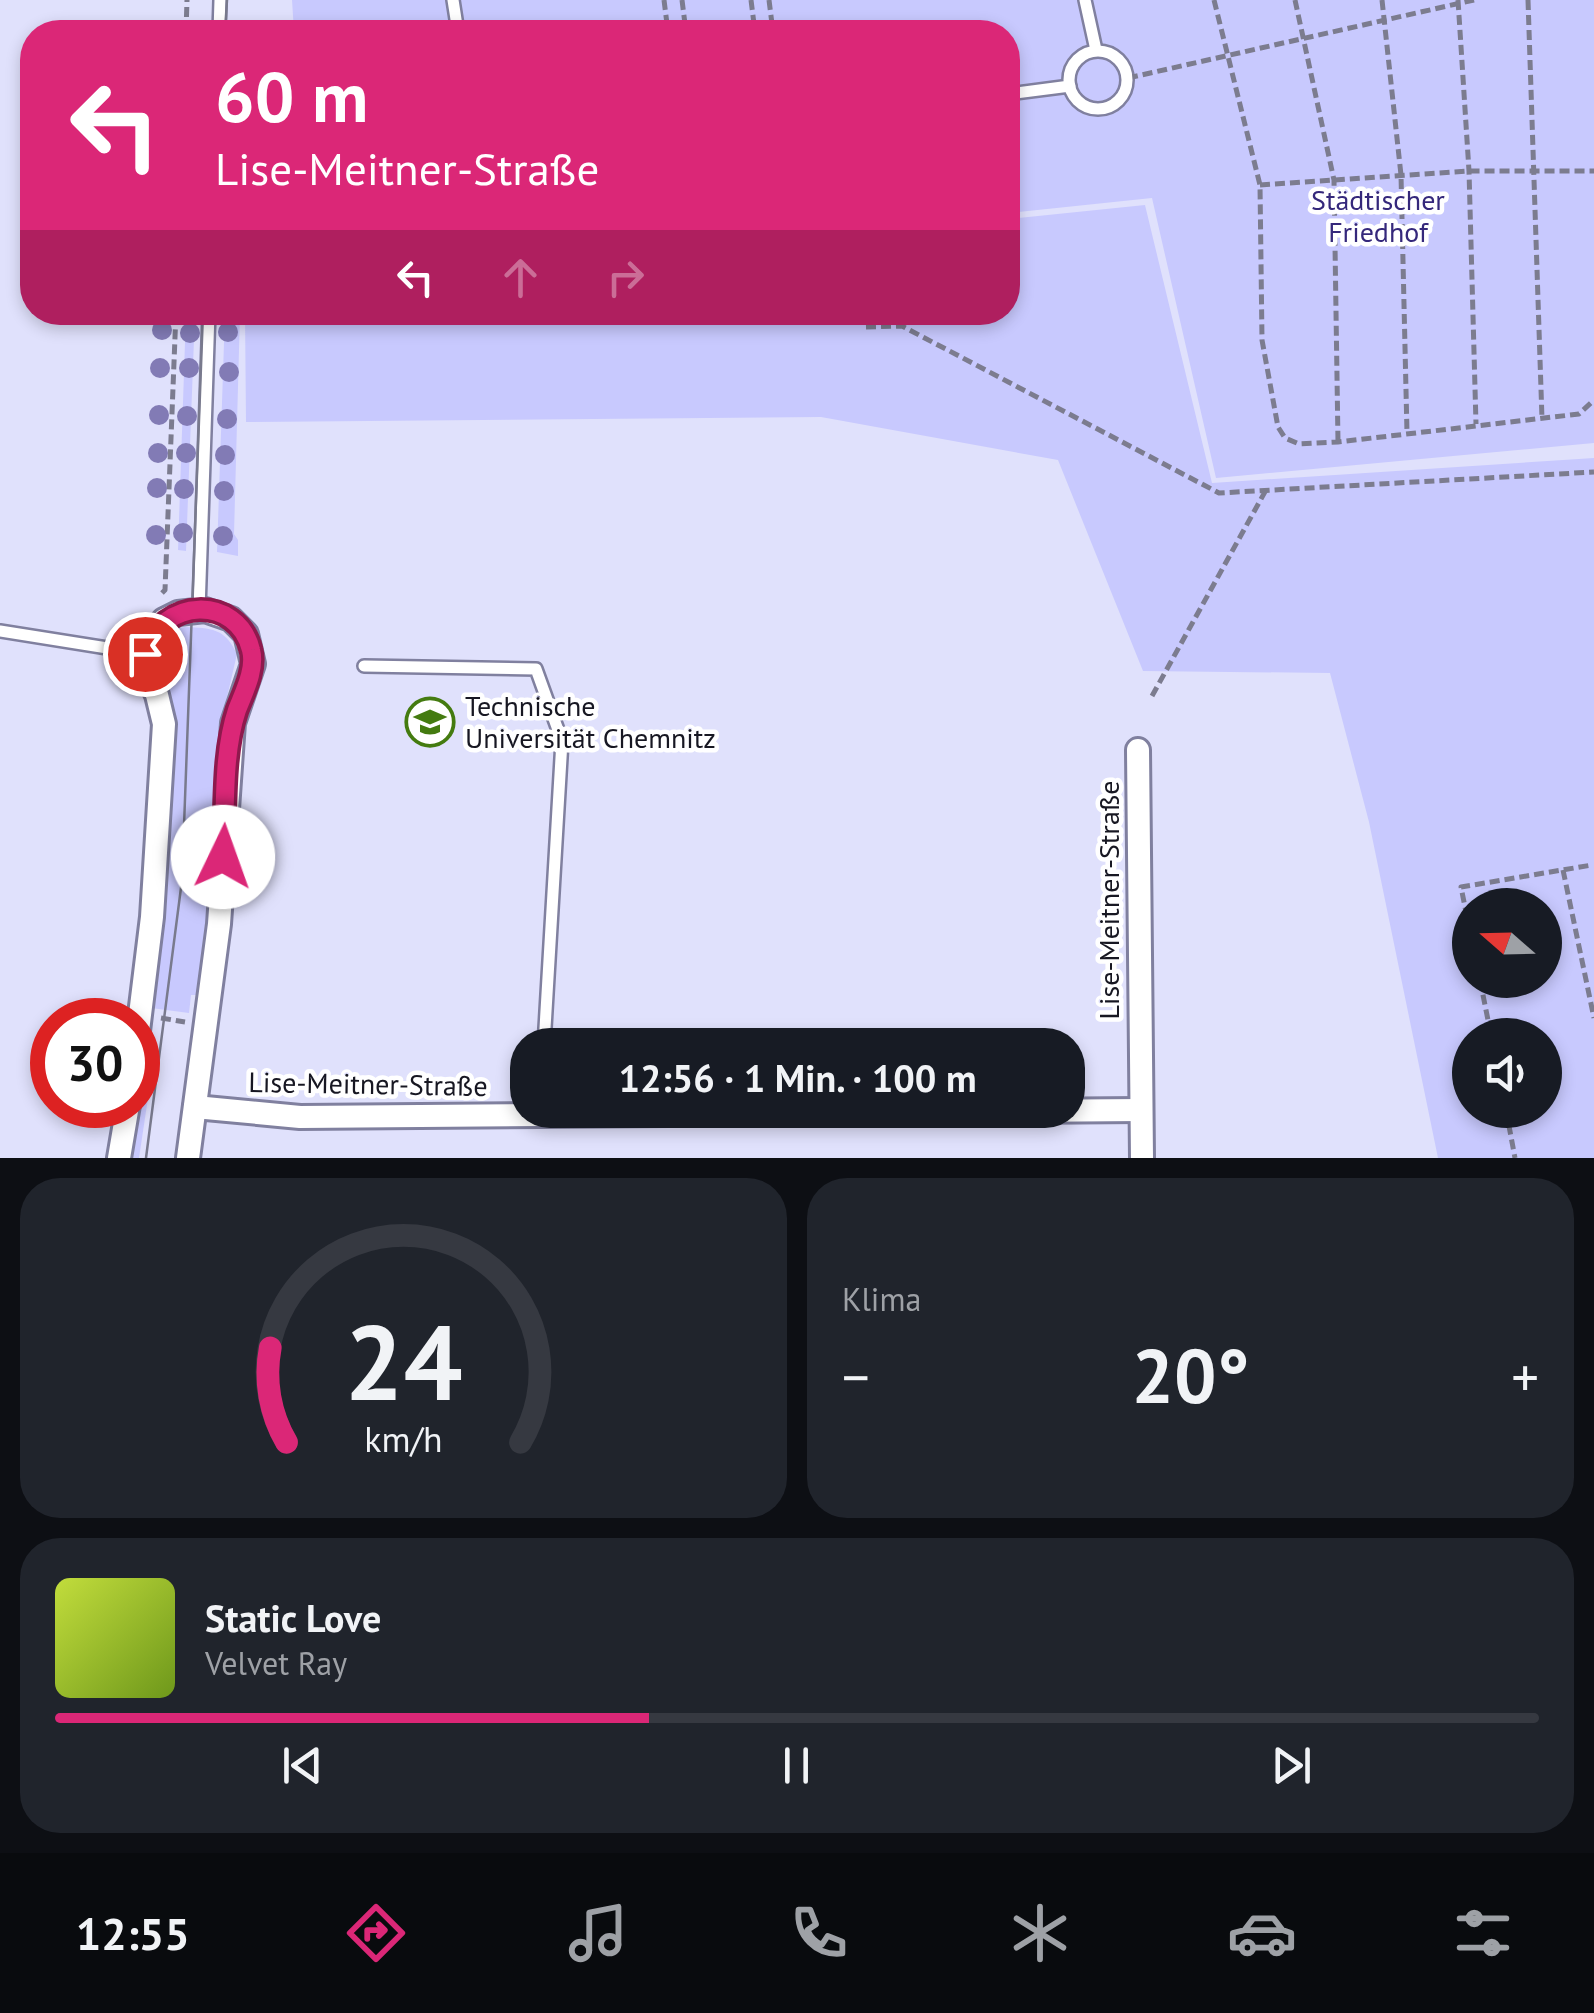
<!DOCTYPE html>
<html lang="de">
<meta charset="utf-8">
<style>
:root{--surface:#171b24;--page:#20242c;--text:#f1f3f6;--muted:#9ea1a6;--line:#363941;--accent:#db2777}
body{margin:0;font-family:"PT Sans",sans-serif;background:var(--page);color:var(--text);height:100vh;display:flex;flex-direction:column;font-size:38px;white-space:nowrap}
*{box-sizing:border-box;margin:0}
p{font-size:32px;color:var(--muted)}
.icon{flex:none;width:55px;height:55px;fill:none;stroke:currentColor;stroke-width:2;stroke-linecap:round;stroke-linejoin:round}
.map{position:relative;height:1158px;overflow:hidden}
.side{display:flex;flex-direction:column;gap:20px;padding:20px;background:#0d0f14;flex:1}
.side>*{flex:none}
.top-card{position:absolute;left:20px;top:20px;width:1000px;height:305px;border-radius:40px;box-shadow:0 5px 15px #0003;background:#db2777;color:#fff;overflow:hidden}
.needle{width:65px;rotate:290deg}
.fabs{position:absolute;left:1452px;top:888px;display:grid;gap:20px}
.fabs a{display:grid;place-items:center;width:110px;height:110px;border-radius:50%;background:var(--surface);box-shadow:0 5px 15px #0003;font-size:50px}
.speed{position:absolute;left:30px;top:998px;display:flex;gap:20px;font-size:50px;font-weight:700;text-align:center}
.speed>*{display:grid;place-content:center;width:130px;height:130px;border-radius:50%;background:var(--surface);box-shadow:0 5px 15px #0003;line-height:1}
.speed .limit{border:15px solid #d22;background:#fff;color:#111}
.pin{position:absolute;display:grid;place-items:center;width:85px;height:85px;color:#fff;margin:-42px;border:5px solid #fff;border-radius:50%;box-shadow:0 2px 10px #0007}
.me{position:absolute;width:110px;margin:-55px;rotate:3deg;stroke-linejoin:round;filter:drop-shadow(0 0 8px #0008)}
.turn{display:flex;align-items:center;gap:35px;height:210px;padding:0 30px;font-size:45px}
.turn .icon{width:130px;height:130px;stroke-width:2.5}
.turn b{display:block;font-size:70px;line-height:85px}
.lanes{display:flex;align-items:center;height:95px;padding:0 30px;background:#0003;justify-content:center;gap:50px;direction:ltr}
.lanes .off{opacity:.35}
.big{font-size:75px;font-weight:700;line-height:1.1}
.side .tile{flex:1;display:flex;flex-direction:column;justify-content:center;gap:15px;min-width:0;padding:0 35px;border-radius:40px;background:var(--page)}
.side .dial{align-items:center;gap:0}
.dial svg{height:260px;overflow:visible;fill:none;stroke:var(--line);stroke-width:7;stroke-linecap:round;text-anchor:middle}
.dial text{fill:var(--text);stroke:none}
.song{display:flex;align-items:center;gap:30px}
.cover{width:120px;height:120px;border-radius:15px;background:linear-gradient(135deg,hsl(70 70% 55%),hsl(80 70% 35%))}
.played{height:10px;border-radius:5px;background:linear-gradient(90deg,var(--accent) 40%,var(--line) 40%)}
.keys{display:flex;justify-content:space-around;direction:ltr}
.heat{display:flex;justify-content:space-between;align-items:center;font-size:55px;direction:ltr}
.side .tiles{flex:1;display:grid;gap:20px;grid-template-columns:1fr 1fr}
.tile:last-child{grid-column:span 2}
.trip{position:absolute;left:510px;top:1028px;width:575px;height:100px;border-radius:40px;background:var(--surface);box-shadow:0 5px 15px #0003;font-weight:700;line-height:100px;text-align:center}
.dock{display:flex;height:160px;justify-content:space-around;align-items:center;background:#090b0e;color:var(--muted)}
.dock .icon{width:70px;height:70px}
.dock .current{color:var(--accent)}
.dock b{font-size:45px;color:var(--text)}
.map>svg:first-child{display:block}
</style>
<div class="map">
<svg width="1594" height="1158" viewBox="0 0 1594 1158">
<rect width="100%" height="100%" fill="#e0e1fc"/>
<!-- green -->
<g fill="#c8c9fe" fill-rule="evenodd">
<polygon points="292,0 1594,0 1594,443 1216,478 1152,198 1008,213 1008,32 294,32"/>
<path d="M1145,205l67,278 382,-25v700h-156l-69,-336 -39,-149 -187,-2 -85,-211 -237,-43 -575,5 -1,-109 763,-1v-93zM1545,905v75h-75v-75zM1545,1035v75h-75v-75z"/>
<polygon points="186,313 195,313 186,551 178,550"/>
<polygon points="225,313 240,313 234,534 238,540 238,556 217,552"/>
<path d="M185,627c26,1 40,1 52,27l-16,69 -19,272h-11l-2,18 -38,-5 21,-288 -11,-57 1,-12 14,-22z"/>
<polygon points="145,1044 156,1045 139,1158 129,1158"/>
</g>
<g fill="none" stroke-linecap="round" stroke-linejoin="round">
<!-- lane casing -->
<g stroke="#80809f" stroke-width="16">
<g id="lane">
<polyline points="453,0 458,32"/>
<polyline points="1085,0 1096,50"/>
<polyline points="219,32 220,0"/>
<circle cx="1098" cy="80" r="29"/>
<polyline points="1008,94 1070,86"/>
<polyline points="199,610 209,312"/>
<polyline points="0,631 145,654"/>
<polyline points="364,666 536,669 562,741 544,1045"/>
</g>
</g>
<!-- street casing -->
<g stroke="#80809f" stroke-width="28">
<g id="street">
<polyline points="1138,750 1142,1158"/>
<polyline points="138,1031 152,917 164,724 157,695 147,673 145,654 149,638 164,620 178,613 205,610 231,619 246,634 253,664 233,723 219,924 188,1158"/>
<polyline points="195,1107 300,1117 1141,1110"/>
<polyline points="119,1158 128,1105"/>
</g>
</g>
<!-- path -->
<g stroke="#7c7c8f" stroke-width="5" stroke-dasharray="10 5" stroke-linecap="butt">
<polyline points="664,0 668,32"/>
<polyline points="682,0 686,32"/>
<polyline points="751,0 755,32"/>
<polyline points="769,0 773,32"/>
<polyline points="1214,0 1260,185 1262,340 1278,427 1285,438 1299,444 1338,442 1579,414 1594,400"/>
<polyline points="1295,0 1334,180 1338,442"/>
<polyline points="1382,0 1401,175 1407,433"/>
<polyline points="1458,0 1469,171 1476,424"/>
<polyline points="1528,0 1542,419"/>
<polyline points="186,32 187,0"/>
<polyline points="1128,78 1474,0"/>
<polyline points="1260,185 1469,171 1594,171"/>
<polyline points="866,327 902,326 1219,493 1594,472"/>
<polyline points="162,593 165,590 176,312"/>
<polyline points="1152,696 1266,490"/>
<polyline points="1563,870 1594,1018"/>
<polyline points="1470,932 1461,887 1592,865"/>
<polyline points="1480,980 1491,1035"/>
<polyline points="161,1018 185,1022"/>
<polyline points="1506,1110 1515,1158"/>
</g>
<!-- lane -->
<use href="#lane" stroke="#fff" stroke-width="11"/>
<!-- street -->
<use href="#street" stroke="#fff" stroke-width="22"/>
<!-- tram -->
<g stroke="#797a8d" stroke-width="2.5">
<polyline points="225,32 227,0"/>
<polyline points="146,1158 182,880 203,312"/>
</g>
</g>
<!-- trees -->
<g fill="#827bb5">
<circle cx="162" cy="330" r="10"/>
<circle cx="228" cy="332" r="10"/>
<circle cx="190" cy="333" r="10"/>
<circle cx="160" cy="368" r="10"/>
<circle cx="189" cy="368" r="10"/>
<circle cx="229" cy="372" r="10"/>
<circle cx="159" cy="415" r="10"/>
<circle cx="187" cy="416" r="10"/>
<circle cx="227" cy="419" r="10"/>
<circle cx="158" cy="453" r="10"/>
<circle cx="186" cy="453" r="10"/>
<circle cx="225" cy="455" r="10"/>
<circle cx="157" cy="488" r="10"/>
<circle cx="184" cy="489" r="10"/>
<circle cx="224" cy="491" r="10"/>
<circle cx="183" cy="533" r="10"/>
<circle cx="156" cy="535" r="10"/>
<circle cx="223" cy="536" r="10"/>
</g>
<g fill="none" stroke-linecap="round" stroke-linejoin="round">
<!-- route casing -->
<g stroke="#8e194d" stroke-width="25">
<path id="route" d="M145,654c16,-58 93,-59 106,-4 5,19 -7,42 -14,60 -15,45 -11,100 -14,147"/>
</g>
<!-- route -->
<use href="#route" stroke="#db2777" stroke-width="18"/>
</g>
<!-- icons -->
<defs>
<g id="university-ring" transform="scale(2.5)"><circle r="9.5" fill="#fff" stroke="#447b10" stroke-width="1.5"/><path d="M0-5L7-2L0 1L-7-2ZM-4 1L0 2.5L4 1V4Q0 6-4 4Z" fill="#447b10"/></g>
</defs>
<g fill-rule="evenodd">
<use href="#university-ring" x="430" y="722"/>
</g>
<g text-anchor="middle" stroke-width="9" stroke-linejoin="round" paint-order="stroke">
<!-- park labels -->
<g font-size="28" fill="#35287b" stroke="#fff">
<text x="1378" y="210">Städtischer<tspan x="1378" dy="32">Friedhof</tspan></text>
</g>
<!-- poi labels -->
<g font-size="28" fill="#171722" stroke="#fff" text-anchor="start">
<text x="465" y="716">Technische<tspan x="465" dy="32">Universität Chemnitz</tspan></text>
</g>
<!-- street labels -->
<g font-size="28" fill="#171722" stroke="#fff">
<text transform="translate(1109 900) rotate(-90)" y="10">Lise-Meitner-Straße</text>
<text transform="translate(368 1084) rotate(1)" y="10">Lise-Meitner-Straße</text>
</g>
</g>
</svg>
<div class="fabs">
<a><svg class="needle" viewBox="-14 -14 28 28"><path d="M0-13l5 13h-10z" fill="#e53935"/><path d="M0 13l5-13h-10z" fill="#9ea1a6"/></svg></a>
<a><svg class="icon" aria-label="sound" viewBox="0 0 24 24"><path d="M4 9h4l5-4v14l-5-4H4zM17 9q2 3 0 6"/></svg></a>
</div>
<div class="speed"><div class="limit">30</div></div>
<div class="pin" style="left:145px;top:654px;background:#d93025"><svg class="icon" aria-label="arrive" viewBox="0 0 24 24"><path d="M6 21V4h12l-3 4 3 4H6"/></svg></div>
<svg class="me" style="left:223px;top:857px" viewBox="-20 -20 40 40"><circle r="19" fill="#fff"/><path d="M0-13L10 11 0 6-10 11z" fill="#db2777"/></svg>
<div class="trip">12:56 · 1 Min. · 100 m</div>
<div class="top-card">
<div class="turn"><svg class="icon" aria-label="left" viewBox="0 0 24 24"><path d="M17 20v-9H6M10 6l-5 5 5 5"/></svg><div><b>60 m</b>Lise-Meitner-Straße</div></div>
<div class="lanes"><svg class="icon" aria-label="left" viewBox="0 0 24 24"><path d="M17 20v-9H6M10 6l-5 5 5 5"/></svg><svg class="icon off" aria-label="ahead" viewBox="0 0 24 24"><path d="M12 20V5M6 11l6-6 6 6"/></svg><svg class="icon off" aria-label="right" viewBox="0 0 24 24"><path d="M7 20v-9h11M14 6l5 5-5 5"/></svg></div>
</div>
</div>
<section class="side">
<div class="tiles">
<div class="tile dial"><svg viewBox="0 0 100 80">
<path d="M14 69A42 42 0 1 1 86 69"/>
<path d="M14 69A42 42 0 0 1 9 40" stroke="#db2777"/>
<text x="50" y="56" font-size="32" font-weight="700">24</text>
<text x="50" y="72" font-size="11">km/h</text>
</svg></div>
<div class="tile"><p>Klima</p>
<div class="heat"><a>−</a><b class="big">20°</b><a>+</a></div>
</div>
<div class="tile">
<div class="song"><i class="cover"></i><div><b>Static Love</b><p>Velvet Ray</p></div></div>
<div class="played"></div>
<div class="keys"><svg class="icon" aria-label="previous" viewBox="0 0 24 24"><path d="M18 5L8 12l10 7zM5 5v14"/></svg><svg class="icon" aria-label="pause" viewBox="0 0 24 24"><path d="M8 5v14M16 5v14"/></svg><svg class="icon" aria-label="next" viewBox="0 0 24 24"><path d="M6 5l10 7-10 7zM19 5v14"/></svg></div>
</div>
</div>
</section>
<nav class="dock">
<b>12:55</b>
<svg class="icon current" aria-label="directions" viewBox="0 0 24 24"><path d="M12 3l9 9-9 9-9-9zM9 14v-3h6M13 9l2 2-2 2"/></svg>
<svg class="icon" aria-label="music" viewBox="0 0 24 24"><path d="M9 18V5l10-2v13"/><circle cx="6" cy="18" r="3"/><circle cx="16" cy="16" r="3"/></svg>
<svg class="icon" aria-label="phone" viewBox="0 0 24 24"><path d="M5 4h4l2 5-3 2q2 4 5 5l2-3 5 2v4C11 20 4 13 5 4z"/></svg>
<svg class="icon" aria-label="climate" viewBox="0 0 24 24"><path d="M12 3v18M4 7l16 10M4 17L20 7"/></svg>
<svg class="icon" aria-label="car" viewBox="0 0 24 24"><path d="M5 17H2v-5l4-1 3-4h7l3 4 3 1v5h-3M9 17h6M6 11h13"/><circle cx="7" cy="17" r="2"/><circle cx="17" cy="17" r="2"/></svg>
<svg class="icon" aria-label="filters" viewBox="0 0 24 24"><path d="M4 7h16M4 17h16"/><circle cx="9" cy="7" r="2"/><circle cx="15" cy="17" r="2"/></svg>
</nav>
